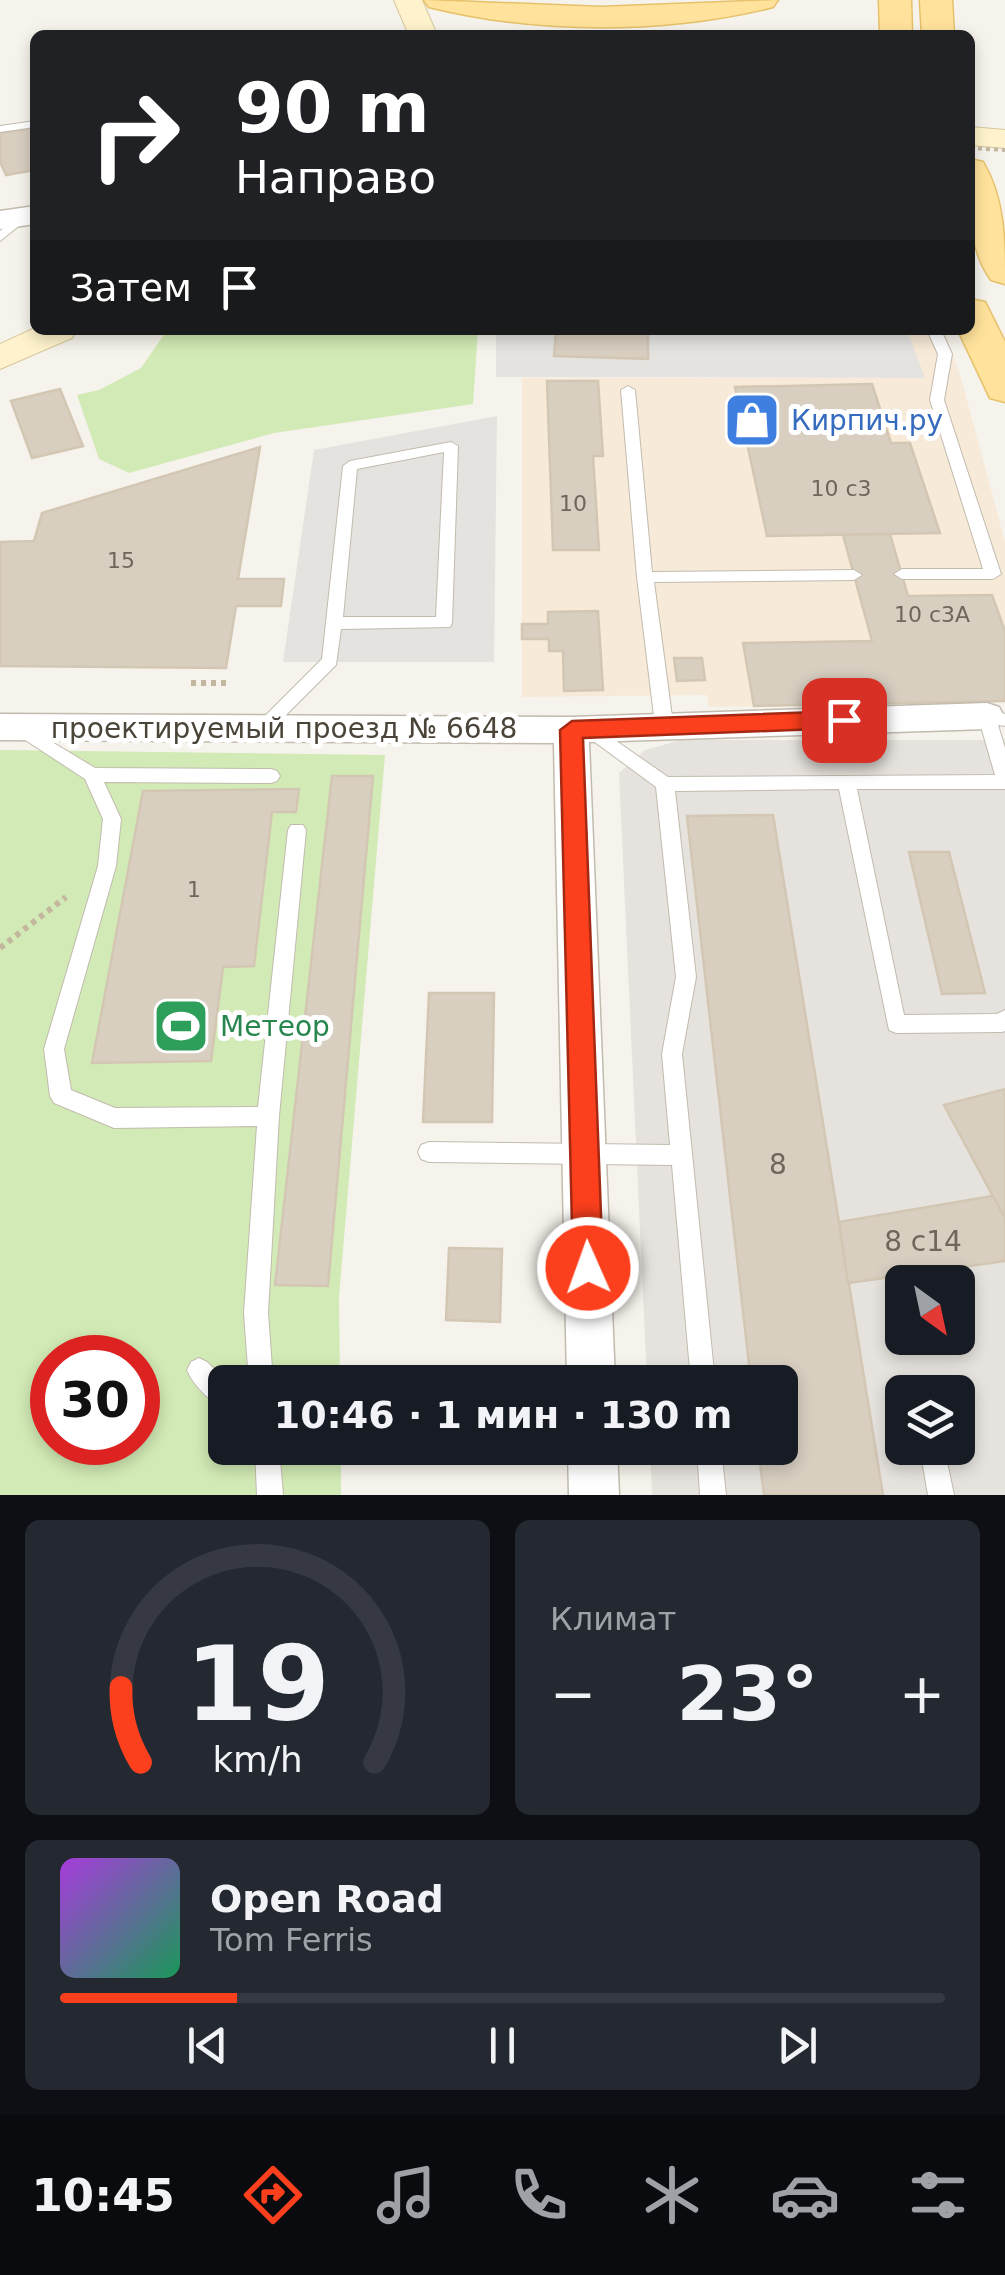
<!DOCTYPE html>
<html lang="ru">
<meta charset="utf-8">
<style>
:root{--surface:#171b24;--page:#242831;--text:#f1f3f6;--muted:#9ea1a6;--line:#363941;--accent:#fc3f1d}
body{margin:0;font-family:"DejaVu Sans",sans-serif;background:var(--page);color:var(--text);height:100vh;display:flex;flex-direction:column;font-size:38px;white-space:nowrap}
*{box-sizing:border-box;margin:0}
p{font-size:32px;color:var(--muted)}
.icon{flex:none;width:55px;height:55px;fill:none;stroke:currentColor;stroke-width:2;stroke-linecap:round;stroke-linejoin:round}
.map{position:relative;height:1495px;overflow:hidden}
.drawer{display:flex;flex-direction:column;gap:25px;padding:25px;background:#0d0f14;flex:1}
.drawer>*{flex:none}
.top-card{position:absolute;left:30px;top:30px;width:945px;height:305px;border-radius:15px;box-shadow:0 5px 15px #0003;background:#202124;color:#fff;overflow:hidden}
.needle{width:65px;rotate:147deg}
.buttons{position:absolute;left:885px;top:1265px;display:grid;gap:20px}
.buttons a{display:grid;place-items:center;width:90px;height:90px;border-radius:15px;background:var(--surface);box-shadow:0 5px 15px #0003;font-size:50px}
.speed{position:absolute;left:30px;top:1335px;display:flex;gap:20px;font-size:50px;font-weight:700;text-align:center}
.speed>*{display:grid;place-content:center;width:130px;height:130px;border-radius:50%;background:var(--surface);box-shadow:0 5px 15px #0003;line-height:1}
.speed .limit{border:15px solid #d22;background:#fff;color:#111}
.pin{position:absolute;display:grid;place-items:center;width:85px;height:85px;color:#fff;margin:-42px;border-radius:20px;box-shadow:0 5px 15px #0006}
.me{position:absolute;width:110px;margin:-55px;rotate:358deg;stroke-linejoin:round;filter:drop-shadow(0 0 8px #0008)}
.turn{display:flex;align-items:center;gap:35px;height:210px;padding:0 40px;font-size:45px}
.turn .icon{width:130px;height:130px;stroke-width:2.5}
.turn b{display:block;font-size:70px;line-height:85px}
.then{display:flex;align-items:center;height:95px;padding:0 40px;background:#0003;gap:20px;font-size:38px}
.big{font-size:75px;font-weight:700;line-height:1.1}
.drawer .card{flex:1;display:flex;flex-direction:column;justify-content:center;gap:15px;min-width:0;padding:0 35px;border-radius:15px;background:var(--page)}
.drawer .dial{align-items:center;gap:0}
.dial svg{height:260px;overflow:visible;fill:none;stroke:var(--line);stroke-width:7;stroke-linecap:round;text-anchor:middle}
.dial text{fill:var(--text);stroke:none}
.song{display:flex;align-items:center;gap:30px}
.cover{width:120px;height:120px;border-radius:15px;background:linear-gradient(135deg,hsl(280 70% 55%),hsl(150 70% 35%))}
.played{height:10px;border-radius:5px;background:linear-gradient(90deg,var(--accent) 20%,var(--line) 20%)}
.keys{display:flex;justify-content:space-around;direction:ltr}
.heat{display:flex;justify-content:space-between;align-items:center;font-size:55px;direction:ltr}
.drawer .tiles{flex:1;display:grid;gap:25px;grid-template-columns:1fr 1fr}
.card:last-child{grid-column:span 2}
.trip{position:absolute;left:208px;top:1365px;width:590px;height:100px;border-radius:15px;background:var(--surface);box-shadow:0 5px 15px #0003;font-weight:700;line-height:100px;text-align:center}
.menu{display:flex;height:160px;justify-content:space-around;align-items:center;background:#090b0e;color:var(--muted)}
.menu .icon{width:70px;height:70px}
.menu .on{color:var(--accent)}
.menu b{font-size:45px;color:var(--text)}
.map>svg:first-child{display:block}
</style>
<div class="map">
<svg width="1005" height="1495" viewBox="0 0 1005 1495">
<rect width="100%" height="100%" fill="#f6f3ec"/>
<!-- commercial -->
<polygon fill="#f7ead8" points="907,330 944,330 961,378 1005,542 1005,701 709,707 707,695 522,697 522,378 924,378"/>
<!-- industrial -->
<path fill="#e6e2dd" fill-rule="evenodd" d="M681,740h324v755h-353l-2,-47h130v-66h-133l-28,-609 26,-23zM902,1282h56v56h-56zM902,1392h56v56h-56z"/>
<!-- green -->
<g fill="#d2eab5" fill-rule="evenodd">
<polygon points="167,330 478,330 473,404 274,433 129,473 99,459 77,395 99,390 141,368"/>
<path d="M0,750l385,5 -46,542 1,85h-115v66h116v47h-341zM52,1358h86v84h-86z"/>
</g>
<!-- parking -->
<g fill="#e5e3e0">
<polygon points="496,330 556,330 554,355 647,359 648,330 907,330 925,378 496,377"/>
<polygon points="497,416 494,662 283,662 314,450"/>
</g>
<!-- building -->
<g fill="#d8cfc1" stroke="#d3c7b4" stroke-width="2.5">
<polygon points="33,128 35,170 6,175 0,162 0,133"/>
<polygon points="556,330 648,330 648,359 554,356"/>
<polygon points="547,381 598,381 603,456 593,456 599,550 553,550"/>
<polygon points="872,384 891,443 910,443 940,533 767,536 735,387"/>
<polygon points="60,389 83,446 32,458 11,401"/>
<polygon points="260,447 238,579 284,579 281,606 236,606 226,668 0,666 0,542 34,541 42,513"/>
<polygon points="890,534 908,596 992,595 1005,631 1005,701 754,706 743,643 872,641 843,535"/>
<polygon points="598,611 603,690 564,691 563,651 549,651 549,639 522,639 522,624 548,624 548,612"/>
<polygon points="674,658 702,658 705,680 677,681"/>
<polygon points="332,776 373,776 328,1286 275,1285"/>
<polygon points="299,789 296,812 272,812 254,966 223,967 211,1061 92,1063 143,791"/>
<polygon points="773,815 839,1222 883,1495 764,1495 758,1448 780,1448 780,1382 751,1382 687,816"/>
<polygon points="909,852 949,852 985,993 942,994"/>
<polygon points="429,993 494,993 492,1122 423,1122"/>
<polygon points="1005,1089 1005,1219 944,1105"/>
<polygon points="993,1196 1005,1219 1005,1261 848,1283 839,1222"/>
<polygon points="449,1248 502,1249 500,1322 446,1320"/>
</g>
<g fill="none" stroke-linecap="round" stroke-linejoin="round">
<!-- service casing -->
<g stroke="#c2bbae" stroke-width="2">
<g id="service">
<polygon points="35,121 35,127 0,132 0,126"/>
<polygon points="20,214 30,217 0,241 0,231"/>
<polygon points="927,330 941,330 952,354 944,400 1001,574 993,579 902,579 894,574 902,569 983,569 930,400 938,354"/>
<polygon points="628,386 635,390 652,572 854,570 862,575 854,580 654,582 673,724 664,730 655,724 637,577 621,390"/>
<path d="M451,442l7,4 -6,177 -2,4 -109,2 -5,36 -65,65h-12l-3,-4 3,-4 63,-63 21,-193 7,-5zM444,452l-8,165h-93l14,-148z"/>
<polygon points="987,710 1005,714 1005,726 998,725 1005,748 1005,789 857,789 904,1015 997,1014 1005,1010 1005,1031 1002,1032 896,1033 889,1030 839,789 675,791 696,977 682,1054 715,1382 691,1382 672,1165 429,1162 421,1159 418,1152 421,1145 429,1142 670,1145 662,1054 676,977 656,787 577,729 580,724 592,724 668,777 995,775 978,716"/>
<polygon points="19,722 95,768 271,769 277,771 280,776 277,781 271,783 104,782 121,819 116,866 64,1049 71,1090 115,1108 258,1107 288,830 291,825 303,825 306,830 279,1116 268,1313 273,1382 249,1382 244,1313 257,1126 114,1128 54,1103 50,1096 44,1049 98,866 103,819 85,779 13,732 10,728"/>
<path d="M199,1358l8,4 21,20h-3v26c-15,-6 -32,-23 -38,-38l4,-8z"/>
<polygon points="255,1448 279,1448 283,1495 257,1495"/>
<polygon points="697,1448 721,1448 726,1495 700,1495"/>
<polygon points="920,1448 944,1448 954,1495 928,1495"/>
</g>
</g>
<!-- minor casing -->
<g stroke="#c2bbae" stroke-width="3">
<g id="minor">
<polygon points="987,703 999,707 1004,716 999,725 987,729 589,742 615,1382 567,1382 554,743 0,740 0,714 571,717"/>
<polygon points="568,1448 617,1448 619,1495 569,1495"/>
</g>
</g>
<!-- tertiary casing -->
<g stroke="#c2bbae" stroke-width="3">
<polygon id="tertiary" points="35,206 35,224 0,229 0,211"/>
</g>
<!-- secondary casing -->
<g stroke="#d6c79b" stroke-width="2">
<g id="secondary">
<polygon points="394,0 422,0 437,35 409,35"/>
<polygon points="970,127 1005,130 1005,148 970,145"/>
<polygon points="35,328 77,330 72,338 0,369 0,344"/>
</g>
</g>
<!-- primary casing -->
<g stroke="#e6c16a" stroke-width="3">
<g id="primary">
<path d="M424,0l177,7 177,-7 -5,7c-109,27 -235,27 -344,0z"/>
<polygon points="879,0 911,0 912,35 880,35"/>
<polygon points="920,0 952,0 954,35 922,35"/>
<path d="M970,159l13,3c22,37 22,80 22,122l-14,-4c-25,-35 -21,-80 -21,-121z"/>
<polygon points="970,299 985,302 1005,342 1005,402 990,398 958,330 970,330"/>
</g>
</g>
<!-- path -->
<g stroke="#c4b79f" stroke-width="6" stroke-dasharray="5 5" stroke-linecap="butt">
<polyline points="191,683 226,683"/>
<polyline points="0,948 66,897"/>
</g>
<!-- service -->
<use href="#service" fill="#fff" fill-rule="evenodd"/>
<!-- minor -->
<use href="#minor" fill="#fff" fill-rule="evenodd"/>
<!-- tertiary -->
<use href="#tertiary" fill="#fff" fill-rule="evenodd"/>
<!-- secondary -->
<use href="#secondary" fill="#fff3cd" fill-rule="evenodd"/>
<!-- primary -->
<use href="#primary" fill="#ffe39c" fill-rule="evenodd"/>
<!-- path-bridge -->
<polyline stroke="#c4b79f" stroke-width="4" stroke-dasharray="4 4" stroke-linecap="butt" points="970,148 1005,150"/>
</g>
<!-- route -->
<polygon fill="#fc3f1d" stroke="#a42913" stroke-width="2.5" points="844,711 855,720 844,728 583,738 603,1268 598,1278 588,1283 577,1278 573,1268 560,730 572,721"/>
<!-- icons -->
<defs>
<g id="shop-square" transform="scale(2.875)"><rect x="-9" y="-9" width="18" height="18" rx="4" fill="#3f7fe0" stroke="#fff"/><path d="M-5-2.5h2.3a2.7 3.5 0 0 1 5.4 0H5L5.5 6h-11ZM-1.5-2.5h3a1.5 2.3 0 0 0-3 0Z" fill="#fff"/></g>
<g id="stadium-square" transform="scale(2.875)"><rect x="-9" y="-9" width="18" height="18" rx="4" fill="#2e9e5b" stroke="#fff"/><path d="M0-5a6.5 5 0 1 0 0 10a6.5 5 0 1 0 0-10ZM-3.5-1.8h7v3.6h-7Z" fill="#fff"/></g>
</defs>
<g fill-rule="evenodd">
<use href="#shop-square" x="752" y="420"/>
<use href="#stadium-square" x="181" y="1026"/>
</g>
<g text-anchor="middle" stroke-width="10" stroke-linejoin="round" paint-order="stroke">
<!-- number labels -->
<g font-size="22" fill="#6e675b">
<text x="841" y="496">10 с3</text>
<text x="573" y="511">10</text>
<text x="121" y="568">15</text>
<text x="932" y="622">10 c3A</text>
<text x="194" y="897">1</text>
</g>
<!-- shop labels -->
<g font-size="28" fill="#366cbe" stroke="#fff" text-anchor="start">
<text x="791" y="430">Кирпич.ру</text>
</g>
<!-- street labels -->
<g font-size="28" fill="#4b4439" stroke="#fff">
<text x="284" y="738">проектируемый проезд № 6648</text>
</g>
<!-- leisure labels -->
<g font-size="28" fill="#27864d" stroke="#fff" text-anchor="start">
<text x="220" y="1036">Метеор</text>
</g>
<!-- near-number labels -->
<g font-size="28" fill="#6e675b">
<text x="778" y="1174">8</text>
<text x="923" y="1251">8 с14</text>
</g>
</g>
</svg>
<div class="buttons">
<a><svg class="needle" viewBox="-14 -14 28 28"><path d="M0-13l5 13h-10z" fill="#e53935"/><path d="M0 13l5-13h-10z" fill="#9ea1a6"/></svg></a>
<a><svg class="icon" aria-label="layers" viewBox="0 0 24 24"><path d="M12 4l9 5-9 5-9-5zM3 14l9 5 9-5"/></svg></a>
</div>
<div class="speed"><div class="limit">30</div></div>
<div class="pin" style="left:844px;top:720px;background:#d93025"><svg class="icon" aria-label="arrive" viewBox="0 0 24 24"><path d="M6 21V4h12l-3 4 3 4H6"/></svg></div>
<svg class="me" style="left:588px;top:1268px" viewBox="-20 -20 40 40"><circle r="17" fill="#fc3f1d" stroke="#fff" stroke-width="3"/><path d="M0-11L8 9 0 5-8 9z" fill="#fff"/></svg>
<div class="trip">10:46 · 1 мин · 130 m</div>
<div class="top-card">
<div class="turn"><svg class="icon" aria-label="right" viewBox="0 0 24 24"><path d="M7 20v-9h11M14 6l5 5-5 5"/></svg><div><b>90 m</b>Направо</div></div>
<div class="then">Затем<svg class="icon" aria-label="arrive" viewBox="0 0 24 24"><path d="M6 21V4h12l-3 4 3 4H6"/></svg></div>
</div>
</div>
<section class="drawer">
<div class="tiles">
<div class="card dial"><svg viewBox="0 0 100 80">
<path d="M14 69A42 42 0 1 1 86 69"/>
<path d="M14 69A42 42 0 0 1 8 46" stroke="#fc3f1d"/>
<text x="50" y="56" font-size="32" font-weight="700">19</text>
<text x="50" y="72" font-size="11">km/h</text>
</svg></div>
<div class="card"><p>Климат</p>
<div class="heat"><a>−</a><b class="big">23°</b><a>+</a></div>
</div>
<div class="card">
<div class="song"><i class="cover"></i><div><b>Open Road</b><p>Tom Ferris</p></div></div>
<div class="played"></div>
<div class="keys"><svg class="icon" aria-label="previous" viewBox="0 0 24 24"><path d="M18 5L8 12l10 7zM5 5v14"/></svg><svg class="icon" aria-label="pause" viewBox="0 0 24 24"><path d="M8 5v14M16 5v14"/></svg><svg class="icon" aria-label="next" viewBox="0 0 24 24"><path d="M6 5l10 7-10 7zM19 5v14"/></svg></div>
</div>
</div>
</section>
<nav class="menu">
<b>10:45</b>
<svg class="icon on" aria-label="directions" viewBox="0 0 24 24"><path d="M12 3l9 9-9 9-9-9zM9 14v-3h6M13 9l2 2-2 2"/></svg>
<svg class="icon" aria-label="music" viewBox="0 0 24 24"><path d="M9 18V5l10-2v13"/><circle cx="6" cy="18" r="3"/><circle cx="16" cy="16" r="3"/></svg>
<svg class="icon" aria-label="phone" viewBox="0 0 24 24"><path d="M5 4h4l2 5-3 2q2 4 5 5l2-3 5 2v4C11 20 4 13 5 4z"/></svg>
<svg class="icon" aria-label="climate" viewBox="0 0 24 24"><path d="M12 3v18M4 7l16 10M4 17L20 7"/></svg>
<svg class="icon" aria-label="car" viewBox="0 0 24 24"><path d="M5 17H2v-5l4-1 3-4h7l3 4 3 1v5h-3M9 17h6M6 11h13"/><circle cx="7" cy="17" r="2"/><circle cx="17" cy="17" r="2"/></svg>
<svg class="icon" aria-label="filters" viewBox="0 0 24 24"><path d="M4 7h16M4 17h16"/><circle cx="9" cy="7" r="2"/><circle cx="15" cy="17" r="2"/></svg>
</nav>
